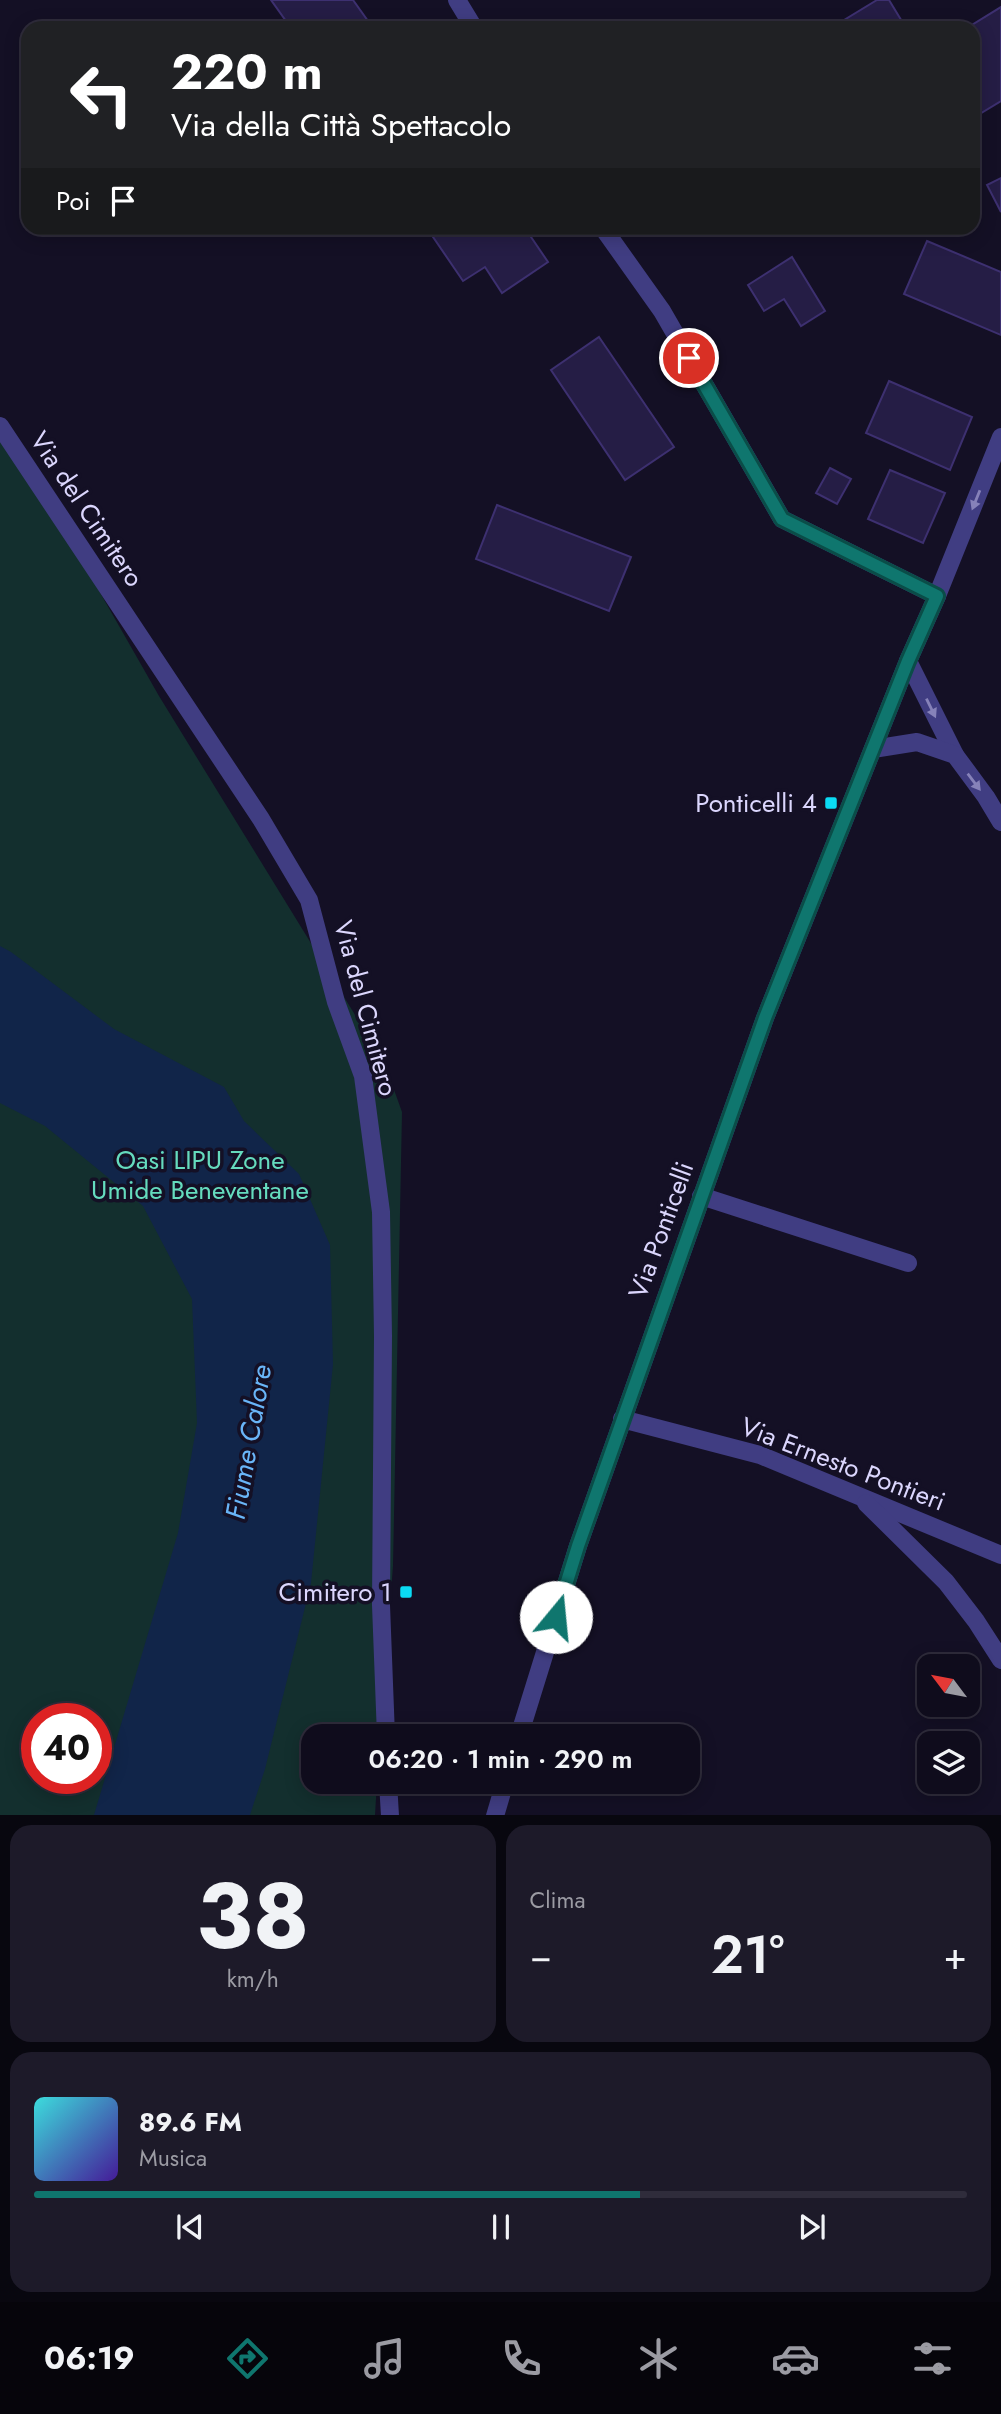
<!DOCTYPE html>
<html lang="it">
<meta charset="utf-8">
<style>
:root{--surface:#0f0c1c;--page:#1d1a29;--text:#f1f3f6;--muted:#9b9ba3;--line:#2f2c3b;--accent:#0f766e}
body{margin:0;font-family:Jost,sans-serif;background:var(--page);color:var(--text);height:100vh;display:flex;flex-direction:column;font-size:26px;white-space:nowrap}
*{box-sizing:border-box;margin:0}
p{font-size:23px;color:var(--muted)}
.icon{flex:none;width:38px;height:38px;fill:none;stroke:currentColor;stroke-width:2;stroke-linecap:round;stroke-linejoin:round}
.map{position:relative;height:1815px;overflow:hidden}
.panel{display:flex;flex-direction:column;gap:10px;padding:10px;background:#08070f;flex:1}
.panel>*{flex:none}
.guide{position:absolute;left:21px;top:21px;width:959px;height:214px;border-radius:21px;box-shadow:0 4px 18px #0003,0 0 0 2px var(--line);background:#202124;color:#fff;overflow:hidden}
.needle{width:46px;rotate:302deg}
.buttons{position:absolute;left:917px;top:1654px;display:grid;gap:14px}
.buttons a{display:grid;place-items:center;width:63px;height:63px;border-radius:14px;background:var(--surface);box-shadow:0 4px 18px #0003,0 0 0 2px var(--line);font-size:35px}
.speed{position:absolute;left:21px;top:1703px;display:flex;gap:14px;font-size:35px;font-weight:700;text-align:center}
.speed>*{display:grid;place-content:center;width:91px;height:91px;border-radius:50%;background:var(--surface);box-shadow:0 4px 18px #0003,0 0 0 2px var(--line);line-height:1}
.speed .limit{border:10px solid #d22;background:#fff;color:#111}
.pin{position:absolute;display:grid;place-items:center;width:60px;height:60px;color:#fff;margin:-30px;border:4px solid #fff;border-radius:50%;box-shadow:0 2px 7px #0007}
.me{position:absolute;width:77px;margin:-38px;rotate:17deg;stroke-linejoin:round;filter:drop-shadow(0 0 5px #0008)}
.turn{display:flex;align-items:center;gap:24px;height:147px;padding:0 35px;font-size:32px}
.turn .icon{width:91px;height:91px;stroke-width:2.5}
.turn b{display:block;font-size:49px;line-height:60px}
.then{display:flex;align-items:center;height:66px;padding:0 35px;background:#0003;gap:14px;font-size:26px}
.big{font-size:52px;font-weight:600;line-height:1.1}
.panel .tile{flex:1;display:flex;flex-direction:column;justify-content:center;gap:10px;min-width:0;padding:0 24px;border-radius:21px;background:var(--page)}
.panel .dial{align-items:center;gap:0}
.dial b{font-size:91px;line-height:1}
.song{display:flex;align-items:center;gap:21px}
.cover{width:84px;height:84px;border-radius:10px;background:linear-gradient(135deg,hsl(180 70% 55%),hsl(260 70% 35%))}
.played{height:7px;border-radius:4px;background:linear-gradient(90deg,var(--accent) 65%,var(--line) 65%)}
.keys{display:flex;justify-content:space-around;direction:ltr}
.heat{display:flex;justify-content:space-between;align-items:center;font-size:38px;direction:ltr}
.panel .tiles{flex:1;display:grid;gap:10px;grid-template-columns:1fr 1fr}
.tile:last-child{grid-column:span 2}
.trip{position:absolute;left:301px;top:1724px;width:399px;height:70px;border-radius:21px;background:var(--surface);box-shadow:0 4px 18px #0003,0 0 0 2px var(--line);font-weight:600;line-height:70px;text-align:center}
.menu{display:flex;height:112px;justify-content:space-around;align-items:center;background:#06050b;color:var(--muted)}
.menu .icon{width:49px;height:49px}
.menu .current{color:var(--accent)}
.menu b{font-size:32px;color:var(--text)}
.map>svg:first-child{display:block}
</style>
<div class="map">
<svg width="1001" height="1816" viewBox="0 0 1001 1816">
<rect width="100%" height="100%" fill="#141025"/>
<!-- green -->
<path fill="#132f2e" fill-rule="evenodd" d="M0,434l70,106 89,156 225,366 18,50 -9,454 -13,170h-67v46h64l-2,33h-375zM37,1718h59v60h-59z"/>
<!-- water -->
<polygon fill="#112549" points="0,946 11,952 114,1029 224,1087 244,1121 299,1174 330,1245 333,1364 311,1583 265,1769 250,1815 94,1815 178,1533 197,1423 192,1299 143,1206 45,1126 0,1103"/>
<!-- building -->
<g fill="#251d45" stroke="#3d3070" stroke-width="2">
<polygon points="271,0 353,0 373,28 291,28"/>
<polygon points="877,0 889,0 906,28 831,28"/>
<polygon points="1001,7 1001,101 973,118 973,28 967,28"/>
<polygon points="1001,178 1001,212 987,185"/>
<polygon points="440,228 534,228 536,229 529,234 548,262 502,293 485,267 463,281 431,234"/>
<polygon points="927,241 1001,272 1001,335 904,294"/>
<polygon points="792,257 825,311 801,326 784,299 764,311 748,285"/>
<polygon points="599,337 674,447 625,480 551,370"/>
<polygon points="889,381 972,417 950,470 866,433"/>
<polygon points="830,468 851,479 837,504 816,493"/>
<polygon points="890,470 945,493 923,543 868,519"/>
<polygon points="497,505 631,557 609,611 476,559"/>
</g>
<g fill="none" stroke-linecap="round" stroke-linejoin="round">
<!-- minor -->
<g stroke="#403d82" stroke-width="18">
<polyline points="457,0 474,28"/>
<polyline points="603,228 662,311 782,519 937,596"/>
<polyline points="0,426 261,819 309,900 336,1002 363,1076 381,1212 383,1336 381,1605 386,1736"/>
<polyline points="908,661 955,755"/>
<polyline points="873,749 917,742 955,755 986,797 1001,822"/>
<polyline points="701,1196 908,1263"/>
<polyline points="622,1419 760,1455 1001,1555"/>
<polyline points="866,1503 946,1582 976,1621 1001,1660"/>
<polyline points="519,1736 578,1546 765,1018 908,661 937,596 1001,437"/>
<polyline points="388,1782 390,1816"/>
<polyline points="495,1816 505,1782"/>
</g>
</g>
<!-- one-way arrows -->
<defs><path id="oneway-solid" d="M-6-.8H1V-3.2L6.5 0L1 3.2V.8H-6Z" transform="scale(1.75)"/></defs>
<g fill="#8682b9">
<use href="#oneway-solid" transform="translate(976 500) rotate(112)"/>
<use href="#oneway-solid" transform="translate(931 708) rotate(64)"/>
<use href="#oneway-solid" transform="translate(974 782) rotate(53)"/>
</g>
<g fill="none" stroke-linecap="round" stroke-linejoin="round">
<!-- route casing -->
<g stroke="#0a4d48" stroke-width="18">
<polyline id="route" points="556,1617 578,1546 765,1018 908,661 937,596 782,519 689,358"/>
</g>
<!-- route -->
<use href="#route" stroke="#0f766e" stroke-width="12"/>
</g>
<!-- markers -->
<g fill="#0bdbf4" stroke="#141025" stroke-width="2.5">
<rect x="824" y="796" width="14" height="14" rx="3.5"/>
<rect x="399" y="1585" width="14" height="14" rx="3.5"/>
</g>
<g text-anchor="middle" stroke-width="7" stroke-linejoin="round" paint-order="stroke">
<!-- street labels -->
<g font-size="26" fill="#dbd6fd" stroke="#141025">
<text transform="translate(87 509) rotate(56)" y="9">Via del Cimitero</text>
<text transform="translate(366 1008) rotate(75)" y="9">Via del Cimitero</text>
<text transform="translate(661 1230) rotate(-70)" y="9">Via Ponticelli</text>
<text transform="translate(843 1464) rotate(21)" y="9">Via Ernesto Pontieri</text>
</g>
<!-- poi labels -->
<g font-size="26" fill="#dbd6fd" stroke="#141025" text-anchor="end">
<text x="817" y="812">Ponticelli 4</text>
<text x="392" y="1601">Cimitero 1</text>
</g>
<!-- park labels -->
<g font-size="26" fill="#65dbbe" stroke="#141025">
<text x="200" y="1169">Oasi LIPU Zone<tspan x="200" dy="30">Umide Beneventane</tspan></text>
</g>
<!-- water labels -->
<g font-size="28" font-style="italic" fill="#69b5f8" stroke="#141025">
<text transform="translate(248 1442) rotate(-80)" y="10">Fiume Calore</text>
</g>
</g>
</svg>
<div class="buttons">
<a><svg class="needle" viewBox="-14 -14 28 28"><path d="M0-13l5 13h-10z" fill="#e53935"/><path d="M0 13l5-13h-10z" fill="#9b9ba3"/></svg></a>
<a><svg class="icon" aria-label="layers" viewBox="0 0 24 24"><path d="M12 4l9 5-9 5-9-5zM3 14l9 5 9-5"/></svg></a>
</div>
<div class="speed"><div class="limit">40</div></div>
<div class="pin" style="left:689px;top:358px;background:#d93025"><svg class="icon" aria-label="arrive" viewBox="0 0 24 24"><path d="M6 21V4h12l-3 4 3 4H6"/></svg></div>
<svg class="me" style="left:556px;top:1617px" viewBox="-20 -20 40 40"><circle r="19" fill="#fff"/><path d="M0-13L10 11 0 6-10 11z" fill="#0f766e"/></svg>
<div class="trip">06:20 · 1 min · 290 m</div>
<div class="guide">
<div class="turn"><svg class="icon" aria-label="left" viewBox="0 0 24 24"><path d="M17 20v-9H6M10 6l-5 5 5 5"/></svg><div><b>220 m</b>Via della Città Spettacolo</div></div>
<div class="then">Poi<svg class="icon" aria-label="arrive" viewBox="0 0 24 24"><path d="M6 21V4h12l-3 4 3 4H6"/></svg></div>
</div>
</div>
<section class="panel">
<div class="tiles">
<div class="tile dial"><b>38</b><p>km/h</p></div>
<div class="tile"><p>Clima</p>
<div class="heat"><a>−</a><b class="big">21°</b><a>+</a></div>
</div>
<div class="tile">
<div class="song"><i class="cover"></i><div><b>89.6 FM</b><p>Musica</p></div></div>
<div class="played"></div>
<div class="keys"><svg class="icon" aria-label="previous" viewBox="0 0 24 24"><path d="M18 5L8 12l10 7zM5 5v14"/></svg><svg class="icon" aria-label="pause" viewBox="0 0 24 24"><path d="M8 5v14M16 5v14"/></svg><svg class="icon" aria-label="next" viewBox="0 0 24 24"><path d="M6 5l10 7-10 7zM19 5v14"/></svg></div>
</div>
</div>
</section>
<nav class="menu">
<b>06:19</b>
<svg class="icon current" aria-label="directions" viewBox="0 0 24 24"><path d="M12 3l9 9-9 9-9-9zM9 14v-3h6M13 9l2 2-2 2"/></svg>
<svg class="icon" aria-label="music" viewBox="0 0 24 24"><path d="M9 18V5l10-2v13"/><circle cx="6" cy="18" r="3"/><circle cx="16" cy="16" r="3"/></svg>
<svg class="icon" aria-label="phone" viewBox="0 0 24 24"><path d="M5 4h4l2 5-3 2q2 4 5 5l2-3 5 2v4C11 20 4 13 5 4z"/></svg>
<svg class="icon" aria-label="climate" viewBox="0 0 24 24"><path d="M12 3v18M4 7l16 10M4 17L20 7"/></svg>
<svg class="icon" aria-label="car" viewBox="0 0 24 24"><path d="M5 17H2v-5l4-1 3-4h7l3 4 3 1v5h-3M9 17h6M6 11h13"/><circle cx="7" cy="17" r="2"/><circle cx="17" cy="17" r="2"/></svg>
<svg class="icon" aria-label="filters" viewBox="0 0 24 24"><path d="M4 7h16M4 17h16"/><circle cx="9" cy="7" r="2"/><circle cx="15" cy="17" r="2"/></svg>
</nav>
